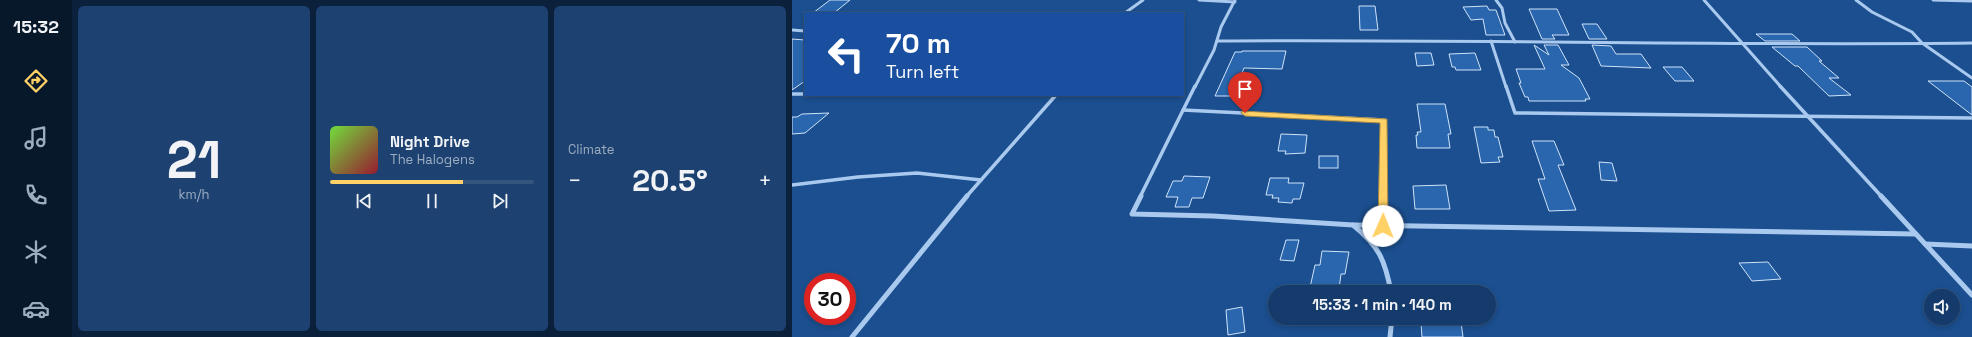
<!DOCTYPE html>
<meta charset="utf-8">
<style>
:root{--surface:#143b6b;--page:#1d4271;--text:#f1f3f6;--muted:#9dadc1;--line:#33557e;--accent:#ffd166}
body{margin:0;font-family:"Space Grotesk",sans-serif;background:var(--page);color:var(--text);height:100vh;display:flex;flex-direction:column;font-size:15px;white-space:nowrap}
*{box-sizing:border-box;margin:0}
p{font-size:13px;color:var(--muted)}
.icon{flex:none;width:22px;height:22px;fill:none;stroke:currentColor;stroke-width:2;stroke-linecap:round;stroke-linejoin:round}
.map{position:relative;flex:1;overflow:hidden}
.drawer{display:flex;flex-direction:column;gap:6px;padding:6px;background:#0b203b;width:720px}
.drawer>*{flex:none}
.hud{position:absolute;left:12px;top:12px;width:380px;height:84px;border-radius:0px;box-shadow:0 2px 6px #0003,0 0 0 1px var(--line);background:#1a4fa0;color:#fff;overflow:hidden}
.fabs{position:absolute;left:1132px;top:289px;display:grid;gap:8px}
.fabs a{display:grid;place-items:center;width:36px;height:36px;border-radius:50%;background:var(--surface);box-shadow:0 2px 6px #0003,0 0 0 1px var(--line);font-size:20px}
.speed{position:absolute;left:12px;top:273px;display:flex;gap:8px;font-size:20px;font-weight:700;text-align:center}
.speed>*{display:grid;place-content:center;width:52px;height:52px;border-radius:50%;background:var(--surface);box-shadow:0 2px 6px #0003,0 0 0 1px var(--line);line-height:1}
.speed .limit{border:6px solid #d22;background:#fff;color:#111}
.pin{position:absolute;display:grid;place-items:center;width:34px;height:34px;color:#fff;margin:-41px -17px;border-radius:50% 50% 50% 0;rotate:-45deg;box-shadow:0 0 4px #0007}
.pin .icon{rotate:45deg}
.me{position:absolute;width:44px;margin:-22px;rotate:1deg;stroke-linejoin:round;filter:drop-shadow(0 0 3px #0008)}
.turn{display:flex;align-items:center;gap:14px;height:84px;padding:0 16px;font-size:18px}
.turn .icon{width:52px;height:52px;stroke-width:2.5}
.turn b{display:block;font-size:28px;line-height:34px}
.big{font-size:30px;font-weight:700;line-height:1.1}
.drawer .tile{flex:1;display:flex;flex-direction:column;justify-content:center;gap:6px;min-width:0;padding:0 14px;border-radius:6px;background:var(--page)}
.drawer .dial{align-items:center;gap:0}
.dial b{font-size:52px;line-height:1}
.song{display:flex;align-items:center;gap:12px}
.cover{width:48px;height:48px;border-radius:6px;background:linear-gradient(135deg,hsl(100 70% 55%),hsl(350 70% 35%))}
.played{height:4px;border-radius:2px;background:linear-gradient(90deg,var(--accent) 65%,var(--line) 65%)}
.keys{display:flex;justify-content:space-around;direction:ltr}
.heat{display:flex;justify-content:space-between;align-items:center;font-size:22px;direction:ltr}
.drawer .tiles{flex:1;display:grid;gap:6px;grid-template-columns:repeat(3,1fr)}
.trip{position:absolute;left:476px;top:285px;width:228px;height:40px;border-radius:20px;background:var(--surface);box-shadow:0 2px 6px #0003,0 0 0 1px var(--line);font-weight:700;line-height:40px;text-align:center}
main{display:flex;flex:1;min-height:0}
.dock{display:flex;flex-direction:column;width:72px;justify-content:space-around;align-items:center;background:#08182b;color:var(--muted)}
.dock .icon{width:28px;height:28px}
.dock .current{color:var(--accent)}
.dock b{font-size:18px;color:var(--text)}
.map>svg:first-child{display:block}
</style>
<main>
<nav class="dock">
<b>15:32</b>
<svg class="icon current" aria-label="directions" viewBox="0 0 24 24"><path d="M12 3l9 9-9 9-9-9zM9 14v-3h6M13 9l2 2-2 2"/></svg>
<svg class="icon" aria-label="music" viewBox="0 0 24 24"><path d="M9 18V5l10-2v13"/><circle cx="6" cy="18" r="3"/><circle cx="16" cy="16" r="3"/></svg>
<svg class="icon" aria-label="phone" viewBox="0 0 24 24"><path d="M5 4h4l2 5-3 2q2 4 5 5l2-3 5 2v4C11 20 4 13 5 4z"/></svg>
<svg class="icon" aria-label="climate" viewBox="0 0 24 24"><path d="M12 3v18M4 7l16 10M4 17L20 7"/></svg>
<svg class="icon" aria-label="car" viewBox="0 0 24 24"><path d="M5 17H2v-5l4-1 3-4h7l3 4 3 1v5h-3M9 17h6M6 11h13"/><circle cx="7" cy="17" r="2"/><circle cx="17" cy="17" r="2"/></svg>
</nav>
<section class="drawer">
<div class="tiles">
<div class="tile dial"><b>21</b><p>km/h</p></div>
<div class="tile">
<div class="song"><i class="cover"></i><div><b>Night Drive</b><p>The Halogens</p></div></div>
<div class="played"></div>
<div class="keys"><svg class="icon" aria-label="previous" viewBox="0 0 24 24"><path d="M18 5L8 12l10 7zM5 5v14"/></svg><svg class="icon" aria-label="pause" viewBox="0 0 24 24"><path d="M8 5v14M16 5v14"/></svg><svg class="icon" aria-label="next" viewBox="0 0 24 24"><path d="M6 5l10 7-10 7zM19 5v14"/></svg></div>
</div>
<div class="tile"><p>Climate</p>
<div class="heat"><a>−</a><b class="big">20.5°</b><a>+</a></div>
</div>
</div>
</section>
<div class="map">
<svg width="1180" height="337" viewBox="0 0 1180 337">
<rect width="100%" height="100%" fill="#1b4f8f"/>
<!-- building -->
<g fill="#2a66ad" stroke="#cfe3fa">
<polygon points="38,0 58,0 42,13 21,13"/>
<polygon points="567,6 583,6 586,30 568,30"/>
<polygon points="695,6 697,10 704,10 713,35 694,35 691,19 679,20 671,7"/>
<polygon points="737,9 765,9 777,35 760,35 763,39 750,39"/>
<polygon points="790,24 805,24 815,39 797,39"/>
<polygon points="964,34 1000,34 1008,41 973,41"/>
<polygon points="0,39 13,40 13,81 0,90"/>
<polygon points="742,45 757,55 752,45 766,45 777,65 769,65 787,78 798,99 793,99 794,101 737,101 736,97 733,97 727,83 729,83 724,69 753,69"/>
<polygon points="800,45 819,46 824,54 849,54 859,68 809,66"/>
<polygon points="980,47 1015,47 1030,61 1027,61 1047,78 1037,78 1059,95 1037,96 1006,66 1003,66"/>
<polygon points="450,51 494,51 490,69 452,68 441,96 423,96 443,52 450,52"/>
<polygon points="623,53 639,53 642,65 625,66"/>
<polygon points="683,53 689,70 664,70 663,67 660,67 657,54"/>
<polygon points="871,67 890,67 902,81 883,81"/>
<polygon points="1136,81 1172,81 1180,87 1180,115"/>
<polygon points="625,104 653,104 659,134 656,134 658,148 625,148 624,135 626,135 625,132 629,132"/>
<polygon points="37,113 13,133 0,134 0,117 5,117 10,114"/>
<polygon points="682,127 696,127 696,130 702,130 703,137 706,137 711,157 706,157 708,162 689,163"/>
<polygon points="489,134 515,135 513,153 493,154 494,151 486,151"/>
<polygon points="740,141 762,141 772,165 766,165 784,210 757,211 746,179 753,179"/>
<rect x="527" y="156" width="19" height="12"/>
<polygon points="807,162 820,163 825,181 809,180"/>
<polygon points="392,176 418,177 411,198 400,198 397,207 383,207 386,197 374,197 381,181 390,181"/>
<polygon points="478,178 497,178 496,183 512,183 508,199 501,199 500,203 486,202 487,198 480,198 481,195 474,195"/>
<polygon points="654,185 658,209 623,209 621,186"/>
<polygon points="494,240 507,240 502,261 488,260"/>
<polygon points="530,251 557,252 553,274 549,274 547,289 540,289 540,292 517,292 523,265 528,265"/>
<polygon points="976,262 989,279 960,281 947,263"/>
<polygon points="450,307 453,332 436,335 434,310"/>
<polygon points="669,322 671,337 630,337 629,323"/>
</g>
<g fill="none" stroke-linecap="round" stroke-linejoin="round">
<!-- street-far2 -->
<g stroke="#a9c9ee" stroke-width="3">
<polyline points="407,0 443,2"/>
<polyline points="704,0 710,8 713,23 723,42"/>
<polyline points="912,0 989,87"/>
<polyline points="1064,0 1080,12 1120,32 1130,43 1180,78"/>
<polyline points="1141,0 1180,1"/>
<polyline points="333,13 351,0"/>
<polyline points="0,30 13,31"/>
<path d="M425,41c252,-2 503,5 755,2"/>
<polyline points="699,41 714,87"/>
<polyline points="403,87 422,50 429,27 443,0"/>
</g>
<!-- street-far1 -->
<g stroke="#a9c9ee" stroke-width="3.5">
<polyline points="714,86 723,113 1180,118"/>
<polyline points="988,86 1090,197"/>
<polyline points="0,94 13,94"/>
<polyline points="391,110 592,120 591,197"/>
<polyline points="0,185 66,177 125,173 189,180"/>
<polyline points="174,197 264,95"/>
<polyline points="348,197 403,86"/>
</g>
<!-- street -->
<g stroke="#a9c9ee" stroke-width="5">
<path d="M349,196l-9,18 81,2 140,9c26,21 32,35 38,67"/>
<polyline points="1089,196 1180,295"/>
<polyline points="561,225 1124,234"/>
<polyline points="591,225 591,196"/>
<polyline points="1133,244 1180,246"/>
<polyline points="60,337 175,196"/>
<polyline points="598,337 600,318"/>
</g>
</g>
<!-- route -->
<polygon fill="#ffd166" stroke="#a68842" points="450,111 595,119 596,226 595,228 588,228 586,226 588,123 453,116 449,113"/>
</svg>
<div class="fabs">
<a><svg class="icon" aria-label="sound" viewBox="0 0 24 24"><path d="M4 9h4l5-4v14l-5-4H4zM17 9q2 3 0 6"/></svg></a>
</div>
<div class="speed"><div class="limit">30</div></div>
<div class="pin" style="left:453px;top:113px;background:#d93025"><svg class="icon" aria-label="arrive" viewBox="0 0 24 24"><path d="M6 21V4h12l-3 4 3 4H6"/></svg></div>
<svg class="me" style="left:591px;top:226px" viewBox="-20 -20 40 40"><circle r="19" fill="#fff"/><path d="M0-13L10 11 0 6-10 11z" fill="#ffd166"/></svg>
<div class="trip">15:33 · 1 min · 140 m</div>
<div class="hud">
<div class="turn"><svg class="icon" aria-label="left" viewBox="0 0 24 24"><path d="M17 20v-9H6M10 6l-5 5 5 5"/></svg><div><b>70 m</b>Turn left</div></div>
</div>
</div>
</main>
